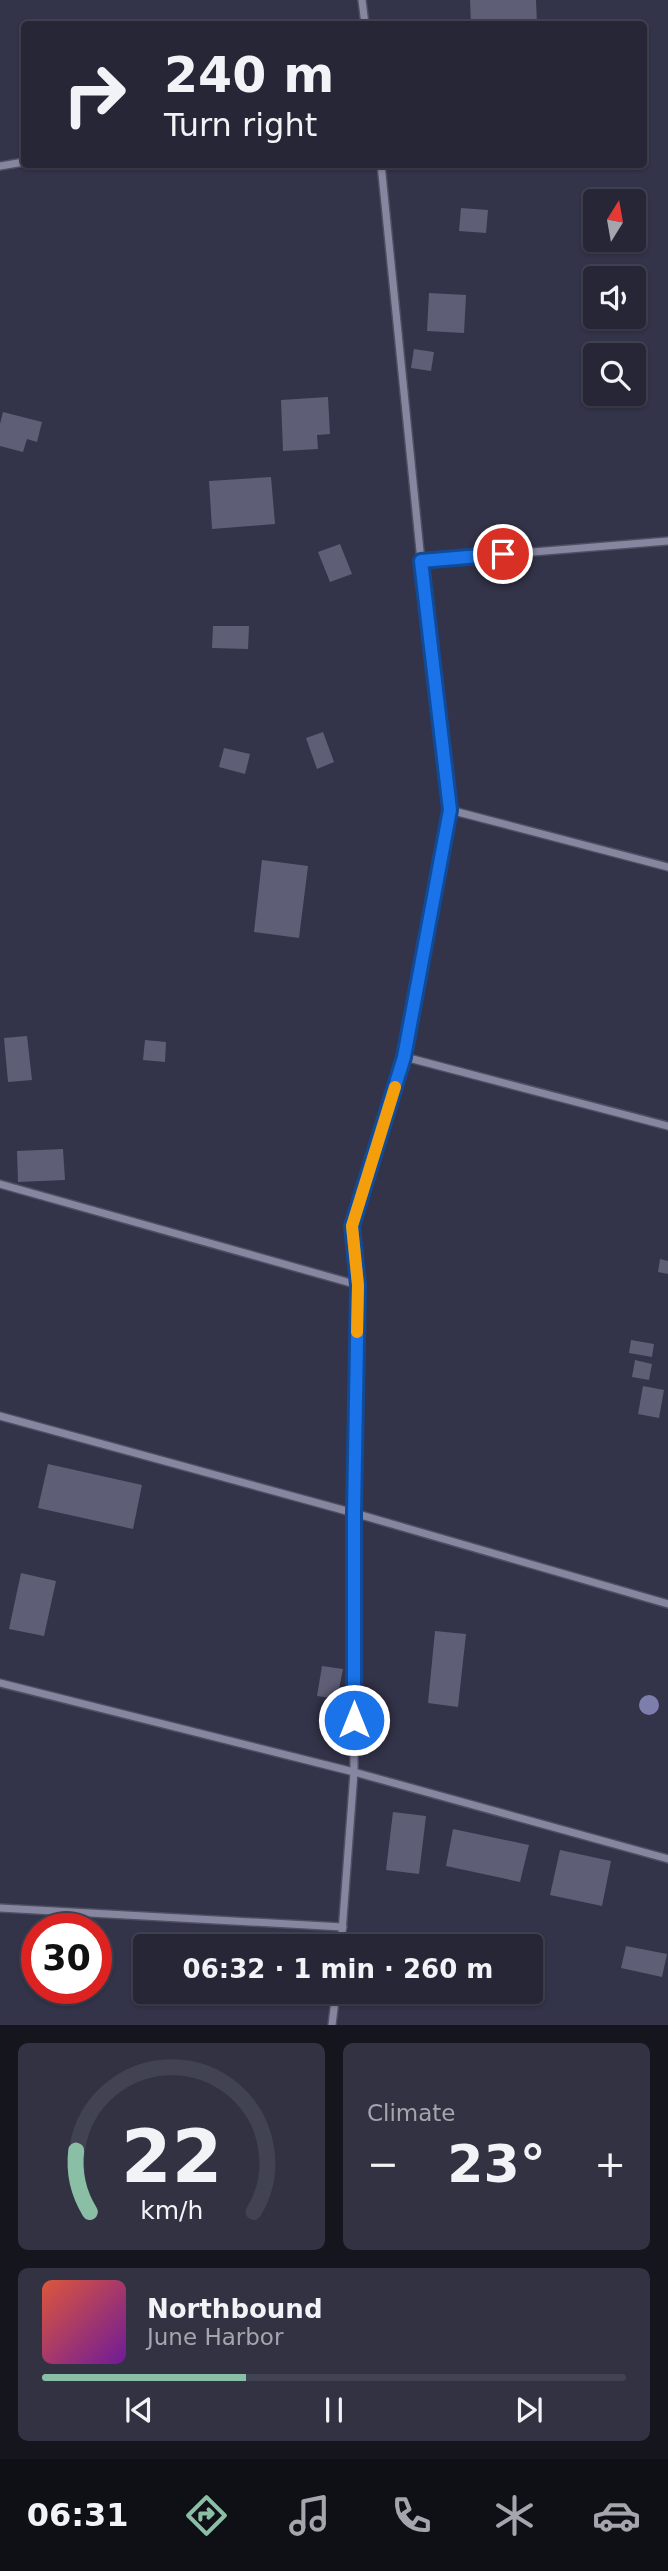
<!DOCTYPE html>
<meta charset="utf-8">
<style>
:root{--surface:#262637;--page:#323242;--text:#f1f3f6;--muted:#a4a5ad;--line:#424352;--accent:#8abfa5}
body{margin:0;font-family:"DejaVu Sans",sans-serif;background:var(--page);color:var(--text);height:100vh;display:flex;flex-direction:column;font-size:26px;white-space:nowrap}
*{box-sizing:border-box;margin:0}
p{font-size:23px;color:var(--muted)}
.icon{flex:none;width:38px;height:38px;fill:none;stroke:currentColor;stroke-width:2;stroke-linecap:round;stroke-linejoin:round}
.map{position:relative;height:2025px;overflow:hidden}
.side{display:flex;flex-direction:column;gap:18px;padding:18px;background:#15151e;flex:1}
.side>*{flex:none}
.banner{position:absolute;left:21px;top:21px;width:626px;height:147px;border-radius:7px;box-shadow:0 2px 5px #0004,0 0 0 2px var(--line);background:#262637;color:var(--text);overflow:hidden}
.needle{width:46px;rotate:11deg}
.tools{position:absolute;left:583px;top:189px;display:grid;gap:14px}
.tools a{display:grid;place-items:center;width:63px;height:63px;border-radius:7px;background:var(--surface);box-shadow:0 2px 5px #0004,0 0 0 2px var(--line);font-size:35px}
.speed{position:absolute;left:21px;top:1913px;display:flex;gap:14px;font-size:35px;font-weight:700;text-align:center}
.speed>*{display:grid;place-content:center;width:91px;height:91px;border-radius:50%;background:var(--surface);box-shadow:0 2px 5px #0004,0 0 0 2px var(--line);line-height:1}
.speed .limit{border:10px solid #d22;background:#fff;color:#111}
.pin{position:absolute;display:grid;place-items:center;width:60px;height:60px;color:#fff;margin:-30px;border:4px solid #fff;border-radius:50%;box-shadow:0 2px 7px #0007}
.me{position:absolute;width:77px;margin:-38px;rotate:0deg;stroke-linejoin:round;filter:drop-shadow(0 0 5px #0008)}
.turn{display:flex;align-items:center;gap:24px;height:147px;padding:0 28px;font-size:32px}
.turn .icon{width:91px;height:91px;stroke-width:2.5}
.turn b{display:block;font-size:49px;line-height:60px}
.big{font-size:52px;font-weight:700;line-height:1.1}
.side .card{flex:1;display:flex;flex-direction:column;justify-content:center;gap:10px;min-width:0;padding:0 24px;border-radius:10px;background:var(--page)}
.side .dial{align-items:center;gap:0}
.dial svg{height:182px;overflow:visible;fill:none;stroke:var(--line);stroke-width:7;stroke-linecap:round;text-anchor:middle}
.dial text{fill:var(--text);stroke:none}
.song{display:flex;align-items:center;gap:21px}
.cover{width:84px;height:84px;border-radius:10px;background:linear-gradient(135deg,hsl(10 70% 55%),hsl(280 70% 35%))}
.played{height:7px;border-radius:4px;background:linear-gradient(90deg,var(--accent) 35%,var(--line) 35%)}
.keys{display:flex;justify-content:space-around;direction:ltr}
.heat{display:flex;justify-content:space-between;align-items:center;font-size:38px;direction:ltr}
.side .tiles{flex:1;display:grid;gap:18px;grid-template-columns:1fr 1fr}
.card:last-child{grid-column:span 2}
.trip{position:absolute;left:133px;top:1934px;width:410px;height:70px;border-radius:7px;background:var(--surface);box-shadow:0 2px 5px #0004,0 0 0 2px var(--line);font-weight:700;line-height:70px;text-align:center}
.tabs{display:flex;height:112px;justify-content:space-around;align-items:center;background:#0f0f16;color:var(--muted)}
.tabs .icon{width:49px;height:49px}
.tabs .selected{color:var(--accent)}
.tabs b{font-size:32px;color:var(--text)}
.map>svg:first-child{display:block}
</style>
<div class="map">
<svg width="668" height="2025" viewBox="0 0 668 2025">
<rect width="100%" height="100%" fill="#333349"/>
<!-- building -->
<g fill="#5e5e76">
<polygon points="470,0 536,0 537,24 471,24"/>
<polygon points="461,208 488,210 486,233 459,231"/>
<polygon points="429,293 466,295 464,333 427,331"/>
<polygon points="414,349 434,352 431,371 411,368"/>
<polygon points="328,397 330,434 317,435 318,449 283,451 281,400"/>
<polygon points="3,412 42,422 37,442 27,439 23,452 0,446 0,424"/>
<polygon points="271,477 275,524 212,529 209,481"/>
<polygon points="340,544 352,574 330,582 318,552"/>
<polygon points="213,626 249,626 248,649 212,648"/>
<polygon points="323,732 334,762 317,769 306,738"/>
<polygon points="224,748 250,754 245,774 219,767"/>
<polygon points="262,860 308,866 299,938 254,932"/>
<polygon points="27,1036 32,1080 8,1082 4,1038"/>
<polygon points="145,1040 166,1042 165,1062 143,1060"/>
<polygon points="63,1149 65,1180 18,1182 17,1151"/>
<polygon points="660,1259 668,1261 668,1274 658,1272"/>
<polygon points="631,1340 654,1344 652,1357 629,1353"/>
<polygon points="635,1360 652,1364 649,1380 632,1377"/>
<polygon points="643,1386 664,1390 659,1418 638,1414"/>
<polygon points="48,1464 142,1485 133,1529 38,1508"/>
<polygon points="21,1573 56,1581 44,1636 9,1629"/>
<polygon points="435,1631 466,1634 458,1707 428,1703"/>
<polygon points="322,1666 343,1669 337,1699 317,1696"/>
<polygon points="393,1812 426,1816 419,1874 386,1870"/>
<polygon points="453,1829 529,1845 520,1882 446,1866"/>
<polygon points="560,1850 611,1861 602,1906 550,1895"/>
<polygon points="626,1946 667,1954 662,1977 621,1968"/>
</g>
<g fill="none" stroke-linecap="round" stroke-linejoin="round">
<!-- street casing -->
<g stroke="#4f4f62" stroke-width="10">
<g id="street">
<polyline points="362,0 365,24"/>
<polyline points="381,164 421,561"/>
<polyline points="0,166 24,162"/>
<polyline points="450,810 668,867"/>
<polyline points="405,1057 668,1126"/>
<polyline points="0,1184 358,1285"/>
<polyline points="0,1416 354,1513 668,1604"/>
<polyline points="0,1683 354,1772 668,1859"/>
<polyline points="0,1908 343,1927"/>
<polyline points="341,1946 354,1772 354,1513 358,1285 352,1226 405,1057 450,810 421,561 668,541"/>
<polyline points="332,2025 336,1992"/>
</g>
</g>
<!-- street -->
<use href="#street" stroke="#8686a0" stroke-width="7"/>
</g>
<!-- trees -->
<circle fill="#7e7ead" cx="649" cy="1705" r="10"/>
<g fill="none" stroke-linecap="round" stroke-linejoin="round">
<!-- route casing -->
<g stroke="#114b97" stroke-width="18">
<polyline id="route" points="354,1720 354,1513 358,1285 352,1226 404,1057 450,810 421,561 503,554"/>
</g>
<!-- route -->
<use href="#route" stroke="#1a73e8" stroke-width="12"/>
<!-- slow -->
<polyline stroke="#f59e0b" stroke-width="12" points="357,1332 358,1285 352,1226 395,1087"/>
</g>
</svg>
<div class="tools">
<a><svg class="needle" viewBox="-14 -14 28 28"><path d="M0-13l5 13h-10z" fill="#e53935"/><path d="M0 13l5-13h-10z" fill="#a4a5ad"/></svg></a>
<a><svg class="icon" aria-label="sound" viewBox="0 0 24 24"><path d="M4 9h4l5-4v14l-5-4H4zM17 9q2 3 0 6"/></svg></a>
<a><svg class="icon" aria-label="search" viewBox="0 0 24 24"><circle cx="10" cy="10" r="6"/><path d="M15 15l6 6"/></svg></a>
</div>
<div class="speed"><div class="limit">30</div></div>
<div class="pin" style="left:503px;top:554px;background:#d93025"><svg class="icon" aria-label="arrive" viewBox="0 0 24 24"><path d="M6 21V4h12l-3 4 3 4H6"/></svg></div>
<svg class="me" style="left:354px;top:1720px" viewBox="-20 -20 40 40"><circle r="17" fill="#1a73e8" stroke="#fff" stroke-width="3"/><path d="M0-11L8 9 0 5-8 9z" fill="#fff"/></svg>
<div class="trip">06:32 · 1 min · 260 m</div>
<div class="banner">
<div class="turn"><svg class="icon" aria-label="right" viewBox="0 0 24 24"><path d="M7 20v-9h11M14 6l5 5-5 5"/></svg><div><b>240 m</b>Turn right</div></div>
</div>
</div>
<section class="side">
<div class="tiles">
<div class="card dial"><svg viewBox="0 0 100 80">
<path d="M14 69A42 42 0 1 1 86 69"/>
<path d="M14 69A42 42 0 0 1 8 42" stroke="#8abfa5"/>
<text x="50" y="56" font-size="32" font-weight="700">22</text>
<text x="50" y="72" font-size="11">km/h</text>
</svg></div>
<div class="card"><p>Climate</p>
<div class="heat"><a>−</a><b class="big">23°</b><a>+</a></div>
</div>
<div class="card">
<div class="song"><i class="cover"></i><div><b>Northbound</b><p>June Harbor</p></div></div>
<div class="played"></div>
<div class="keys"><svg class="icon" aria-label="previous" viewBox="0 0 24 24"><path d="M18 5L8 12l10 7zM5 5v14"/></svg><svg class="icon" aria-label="pause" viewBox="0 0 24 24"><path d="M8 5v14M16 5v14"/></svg><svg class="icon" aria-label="next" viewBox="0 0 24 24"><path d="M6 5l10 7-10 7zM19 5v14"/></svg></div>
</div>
</div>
</section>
<nav class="tabs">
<b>06:31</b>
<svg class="icon selected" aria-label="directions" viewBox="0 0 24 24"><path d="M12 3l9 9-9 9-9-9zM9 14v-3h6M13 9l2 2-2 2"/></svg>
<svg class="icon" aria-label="music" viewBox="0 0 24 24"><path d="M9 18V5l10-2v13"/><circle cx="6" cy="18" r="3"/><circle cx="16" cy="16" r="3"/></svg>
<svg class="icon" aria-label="phone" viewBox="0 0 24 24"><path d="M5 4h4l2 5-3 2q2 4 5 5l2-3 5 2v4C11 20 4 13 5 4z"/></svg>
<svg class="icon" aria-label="climate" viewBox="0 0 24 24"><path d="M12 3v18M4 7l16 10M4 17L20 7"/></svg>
<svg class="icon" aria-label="car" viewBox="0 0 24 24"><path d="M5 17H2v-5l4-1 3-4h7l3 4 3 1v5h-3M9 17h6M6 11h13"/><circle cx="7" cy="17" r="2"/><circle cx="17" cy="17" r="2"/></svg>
</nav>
